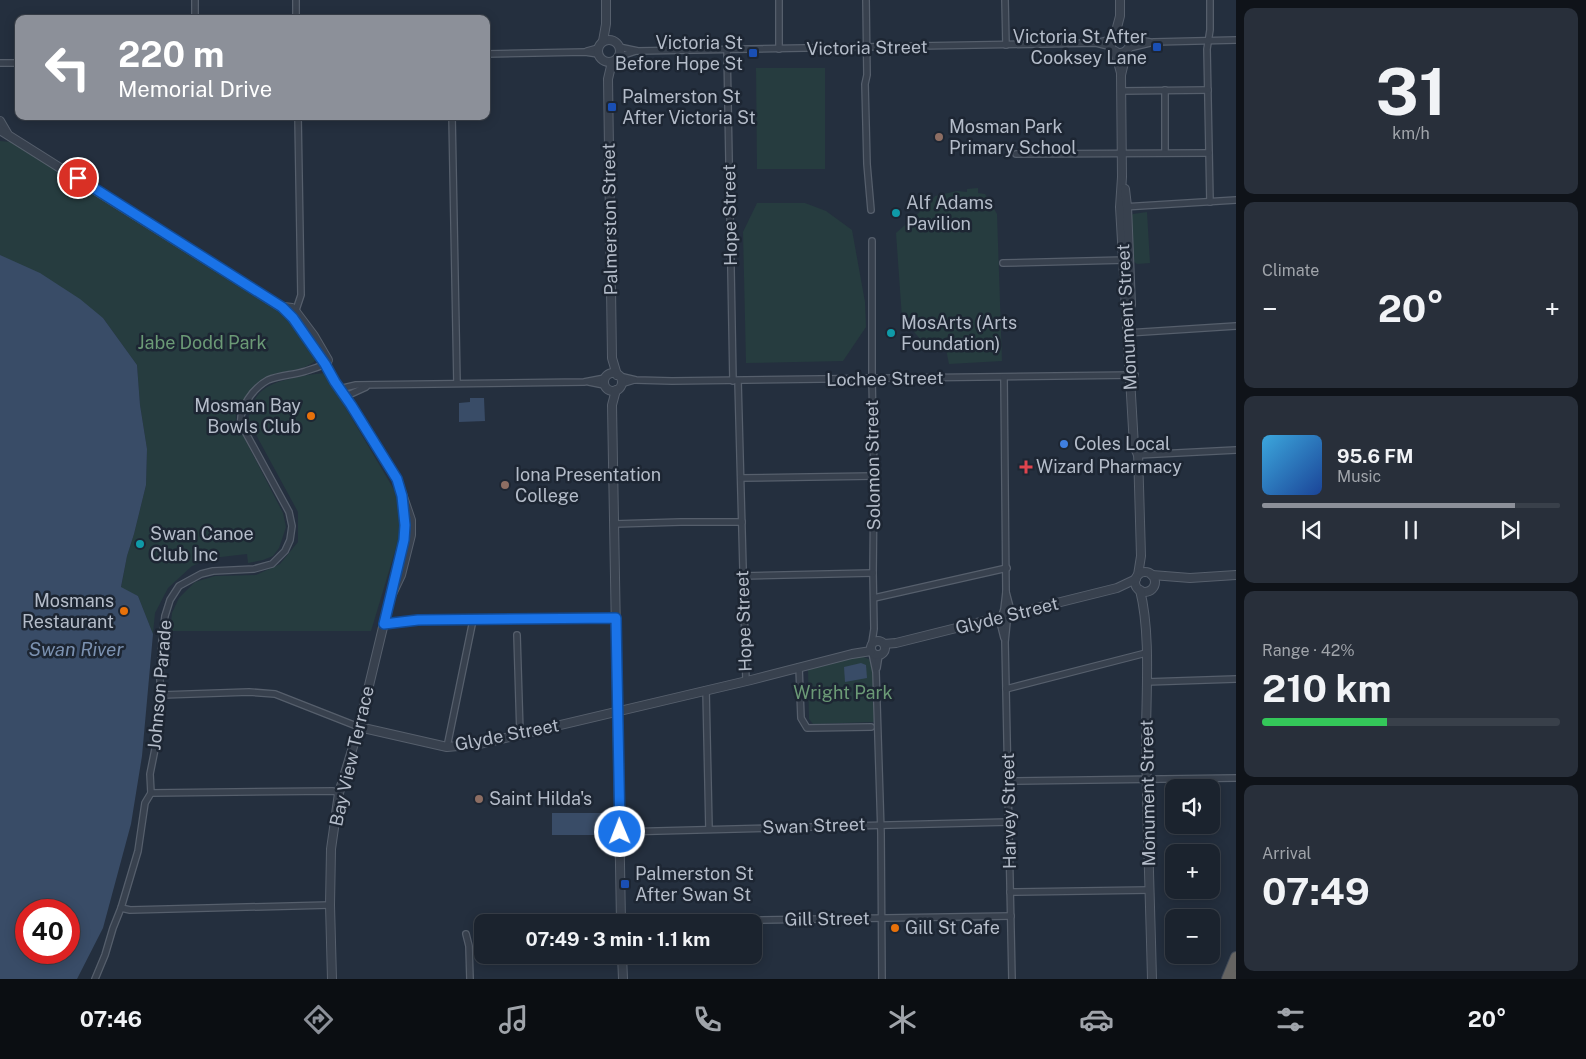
<!DOCTYPE html>
<meta charset="utf-8">
<style>
:root{--surface:#1b232e;--page:#282f3a;--text:#f1f3f6;--muted:#a0a4aa;--line:#39404a;--accent:#8c9099}
body{margin:0;font-family:"Public Sans",sans-serif;background:var(--page);color:var(--text);height:100vh;display:flex;flex-direction:column;font-size:19px;white-space:nowrap}
*{box-sizing:border-box;margin:0}
p{font-size:16px;color:var(--muted)}
.icon{flex:none;width:28px;height:28px;fill:none;stroke:currentColor;stroke-width:2;stroke-linecap:round;stroke-linejoin:round}
.map{position:relative;flex:1;overflow:hidden}
.drawer{display:flex;flex-direction:column;gap:8px;padding:8px;background:#0f1319;width:350px}
.drawer>*{flex:none}
.banner{position:absolute;left:15px;top:15px;width:475px;height:105px;border-radius:10px;box-shadow:0 2px 12px #0003,0 0 0 1px var(--line);background:#8c9099;color:#fff;overflow:hidden}
.buttons{position:absolute;left:1165px;top:779px;display:grid;gap:10px}
.buttons a{display:grid;place-items:center;width:55px;height:55px;border-radius:10px;background:var(--surface);box-shadow:0 2px 12px #0003,0 0 0 1px var(--line);font-size:25px}
.speed{position:absolute;left:15px;top:899px;display:flex;gap:10px;font-size:25px;font-weight:700;text-align:center}
.speed>*{display:grid;place-content:center;width:65px;height:65px;border-radius:50%;background:var(--surface);box-shadow:0 2px 12px #0003,0 0 0 1px var(--line);line-height:1}
.speed .limit{border:8px solid #d22;background:#fff;color:#111}
.pin{position:absolute;display:grid;place-items:center;width:42px;height:42px;color:#fff;margin:-21px;border:2px solid #fff;border-radius:50%;box-shadow:0 1px 5px #0007}
.me{position:absolute;width:55px;margin:-28px;rotate:359deg;stroke-linejoin:round;filter:drop-shadow(0 0 4px #0008)}
.turn{display:flex;align-items:center;gap:18px;height:105px;padding:0 20px;font-size:22px}
.turn .icon{width:65px;height:65px;stroke-width:2.5}
.turn b{display:block;font-size:35px;line-height:42px}
.big{font-size:38px;font-weight:700;line-height:1.1}
.drawer .tile{flex:1;display:flex;flex-direction:column;justify-content:center;gap:8px;min-width:0;padding:0 18px;border-radius:10px;background:var(--page)}
.drawer .dial{align-items:center;gap:0}
.dial b{font-size:65px;line-height:1}
.song{display:flex;align-items:center;gap:15px}
.cover{width:60px;height:60px;border-radius:8px;background:linear-gradient(135deg,hsl(200 70% 55%),hsl(220 70% 35%))}
.played{height:5px;border-radius:2px;background:linear-gradient(90deg,var(--accent) 85%,var(--line) 85%)}
.keys{display:flex;justify-content:space-around;direction:ltr}
.heat{display:flex;justify-content:space-between;align-items:center;font-size:28px;direction:ltr}
.charge{height:8px;border-radius:4px;background:linear-gradient(90deg,#34c759 42%,var(--line) 0)}
.trip{position:absolute;left:474px;top:914px;width:288px;height:50px;border-radius:10px;background:var(--surface);box-shadow:0 2px 12px #0003,0 0 0 1px var(--line);font-weight:700;line-height:50px;text-align:center}
.dock{display:flex;height:80px;justify-content:space-around;align-items:center;background:#0b0e12;color:var(--muted)}
.dock .icon{width:35px;height:35px}
.dock .current{color:var(--accent)}
.dock b{font-size:22px;color:var(--text)}
main{display:flex;flex:1;min-height:0}
.map>svg:first-child{display:block}
</style>
<main>
<div class="map">
<svg width="1236" height="979" viewBox="0 0 1236 979">
<rect width="100%" height="100%" fill="#242f3e"/>
<!-- green -->
<g fill="#263c3f">
<polygon points="756,68 825,68 825,169 757,169"/>
<path d="M0,141l11,1 218,138 41,23 17,15 14,16 17,23c-9,15 -39,13 -54,21 -8,5 -16,15 -21,23 -6,7 -8,12 -7,21l47,91 3,14 -7,21 -6,8 -10,4 -15,3 -1,-9 -35,4 -20,8 -24,22 -13,25 -2,21 -15,-38 -17,-8 6,-32 7,-22 12,-49 1,-36 -7,-44 -3,-40 -34,-47 -103,-63z"/>
<polygon points="978,188 978,193 985,194 997,214 1002,361 949,364 945,344 921,340 902,318 896,233 930,203 935,196 957,191 967,192 967,189"/>
<polygon points="757,203 805,203 826,211 852,230 865,302 866,327 843,361 746,363 743,232"/>
<polygon points="1147,212 1150,263 1137,264 1133,261 1130,217 1133,214"/>
<path d="M325,373l77,130 2,18 -33,110h-201l2,-18 7,-15 16,-16 20,-6 41,-1 24,-11 18,-22v-30l-50,-92c5,-26 15,-35 41,-41 12,-3 23,-5 36,-6z"/>
<polygon points="861,656 871,660 873,667 874,722 813,724 809,719 808,670"/>
</g>
<!-- water -->
<g fill="#394c67" fill-rule="evenodd">
<path d="M0,255l40,18 40,26 23,19 34,47 3,40 7,44 -1,36 -12,49 -7,22 -6,31 17,9 15,38 -11,122 -11,68 -28,104 -26,51h-77zM26,910h43v42h-43z"/>
<polygon points="470,398 484,398 485,421 459,422 459,403 470,402"/>
<polygon points="861,663 866,665 867,678 845,682 844,667"/>
<rect x="552" y="813" width="53" height="22"/>
</g>
<g fill="none" stroke-linecap="round" stroke-linejoin="round">
<!-- minor casing -->
<g stroke="#565f6c" stroke-width="8">
<g id="minor">
<polyline points="296,0 296,19"/>
<polyline points="779,0 779,49"/>
<polyline points="866,0 867,75 865,84 867,164 871,210"/>
<polyline points="1005,0 1006,45"/>
<polyline points="1210,0 1210,30 1207,49 1210,202"/>
<polyline points="195,19 195,0"/>
<polyline points="1129,38 1150,42"/>
<polyline points="1096,43 1112,39"/>
<polyline points="619,47 638,51 1096,43 1112,47"/>
<polyline points="1129,48 1154,42 1236,40"/>
<polyline points="727,49 733,381"/>
<polyline points="587,51 598,48"/>
<polyline points="486,54 585,52 598,54"/>
<polyline points="618,57 636,51"/>
<polyline points="0,63 19,63"/>
<polyline points="1165,90 1165,153"/>
<polyline points="1121,91 1208,90"/>
<polyline points="452,116 457,383"/>
<polyline points="1016,154 1209,153"/>
<polyline points="1123,207 1236,200"/>
<polyline points="872,241 872,379 874,476 873,573 874,629 872,642"/>
<polyline points="1003,263 1126,260"/>
<polyline points="295,313 301,295 298,116"/>
<polyline points="1127,333 1236,326"/>
<polyline points="619,376 636,380 672,381 1135,375"/>
<polyline points="738,381 746,681"/>
<polyline points="589,382 604,385"/>
<polyline points="621,384 634,380"/>
<polyline points="339,389 356,385 584,382 605,378"/>
<polyline points="344,397 366,387"/>
<polyline points="1138,455 1236,450"/>
<polyline points="741,478 874,476"/>
<polyline points="614,524 681,522 742,522"/>
<polyline points="743,576 873,573"/>
<polyline points="1006,592 1011,611 1007,622 1005,642 1012,979"/>
<polyline points="874,598 1007,568"/>
<polyline points="384,624 418,620 616,617"/>
<polyline points="517,635 520,734"/>
<polyline points="1004,638 1000,622 1004,609 1006,592 1004,377"/>
<polyline points="872,653 876,672 881,833 882,979"/>
<polyline points="799,667 801,718 807,728 871,727"/>
<polyline points="877,668 879,655"/>
<polyline points="1146,682 1236,679"/>
<polyline points="1006,689 1146,653"/>
<polyline points="706,690 709,829"/>
<polyline points="162,695 249,692 275,694 359,727"/>
<polyline points="447,747 473,620"/>
<polyline points="1009,781 1236,778"/>
<polyline points="151,793 333,791 339,793"/>
<polyline points="619,832 1009,822"/>
<polyline points="1010,892 1150,890"/>
<polyline points="121,908 130,910 330,905"/>
<polyline points="643,922 1011,916"/>
<polyline points="466,934 469,946 470,979"/>
<path d="M95,979l10,-24 8,-27 8,-20 17,-57 7,-48 6,-10 -1,-19 6,-30 2,-29 4,-20 -2,-14 2,-41 3,-24 5,-16 9,-14 22,-12 12,-3 41,-2 18,-5 13,-13 5,-11 2,-14 -3,-14 -48,-88c-2,-16 12,-36 27,-44 12,-5 26,-5 38,-9 7,-2 15,-5 22,-8"/>
</g>
</g>
<!-- tertiary casing -->
<g stroke="#565f6c" stroke-width="10">
<g id="tertiary">
<circle cx="1120" cy="43" r="10"/>
<polyline points="1115,35 1120,16 1120,0"/>
<circle cx="609" cy="51" r="11"/>
<polyline points="603,41 606,24 606,0"/>
<polyline points="1127,50 1121,75 1122,177 1120,207 1134,446 1138,455"/>
<polyline points="1115,51 1121,73"/>
<polyline points="612,62 608,79 612,358 617,375"/>
<polyline points="0,121 7,133"/>
<polyline points="0,130 287,311 305,334 325,364 335,382 351,405 397,479 411,520 411,535 401,575 391,596"/>
<polyline points="1125,189 1127,206 1131,305"/>
<polyline points="284,307 292,308 296,312 314,336 328,360"/>
<circle cx="613" cy="382" r="9"/>
<polyline points="616,390 612,405 621,922"/>
<polyline points="1138,451 1141,556 1138,575"/>
<circle cx="1145" cy="582" r="10"/>
<polyline points="1152,575 1190,578 1236,575"/>
<path d="M1140,590c11,44 6,103 6,149 1,80 4,160 6,240"/>
<circle cx="878" cy="648" r="7"/>
<polyline points="884,644 896,643 1117,588 1136,579"/>
<polyline points="359,727 447,747 480,744 751,680 852,654 871,651"/>
<polyline points="622,955 623,979"/>
<polyline points="332,979 330,905 331,849 339,793 359,727 404,540 405,525 404,510"/>
</g>
</g>
<!-- trunk casing -->
<g stroke="#434c59" stroke-width="12">
<g id="trunk">
<polyline points="1227,979 1236,957"/>
<polyline points="1235,979 1236,976"/>
</g>
</g>
<!-- minor -->
<use href="#minor" stroke="#38414e" stroke-width="5.5"/>
<!-- tertiary -->
<use href="#tertiary" stroke="#38414e" stroke-width="8"/>
<!-- trunk -->
<use href="#trunk" stroke="#656462" stroke-width="10"/>
</g>
<g fill="none" stroke-linecap="round" stroke-linejoin="round">
<!-- route casing -->
<g stroke="#114b97" stroke-width="12">
<polyline id="route" points="78,178 282,307 293,318 325,364 335,382 351,405 397,479 402,496 405,525 404,540 384,624 418,620 616,618 620,832"/>
</g>
<!-- route -->
<use href="#route" stroke="#1a73e8" stroke-width="9"/>
</g>
<!-- markers -->
<g fill="#1a4fb4" stroke="#1d2633" stroke-width="2">
<rect x="1152" y="42" width="10" height="10" rx="2.5"/>
<rect x="748" y="48" width="10" height="10" rx="2.5"/>
<rect x="607" y="102" width="10" height="10" rx="2.5"/>
<rect x="620" y="879" width="10" height="10" rx="2.5"/>
</g>
<g fill="#8d6e63" stroke="#1d2633" stroke-width="2">
<circle cx="939" cy="137" r="5"/>
<circle cx="505" cy="485" r="5"/>
<circle cx="479" cy="799" r="5"/>
</g>
<g fill="#0f9aa8" stroke="#1d2633" stroke-width="2">
<circle cx="896" cy="213" r="5"/>
<circle cx="891" cy="333" r="5"/>
<circle cx="140" cy="544" r="5"/>
</g>
<g fill="#e8710a" stroke="#1d2633" stroke-width="2">
<circle cx="311" cy="416" r="5"/>
<circle cx="124" cy="611" r="5"/>
<circle cx="895" cy="928" r="5"/>
</g>
<circle fill="#3f7fe0" stroke="#1d2633" stroke-width="2" cx="1064" cy="444" r="5"/>
<path fill="#e0444e" stroke="#1d2633" stroke-width="2" d="M1023.5 459.5h5v5h5v5h-5v5h-5v-5h-5v-5h5z"/>
<g text-anchor="middle" stroke-width="5" stroke-linejoin="round" paint-order="stroke">
<!-- poi labels -->
<g font-size="18" fill="#b4bcc9" stroke="#1d2633" text-anchor="start">
<text x="1147" y="43" text-anchor="end">Victoria St After<tspan x="1147" dy="21">Cooksey Lane</tspan></text>
<text x="743" y="49" text-anchor="end">Victoria St<tspan x="743" dy="21">Before Hope St</tspan></text>
<text x="622" y="103">Palmerston St<tspan x="622" dy="21">After Victoria St</tspan></text>
<text x="949" y="133">Mosman Park<tspan x="949" dy="21">Primary School</tspan></text>
<text x="906" y="209">Alf Adams<tspan x="906" dy="21">Pavilion</tspan></text>
<text x="901" y="329">MosArts (Arts<tspan x="901" dy="21">Foundation)</tspan></text>
<text x="301" y="412" text-anchor="end">Mosman Bay<tspan x="301" dy="21">Bowls Club</tspan></text>
<text x="1074" y="450">Coles Local</text>
<text x="1036" y="473">Wizard Pharmacy</text>
<text x="515" y="481">Iona Presentation<tspan x="515" dy="21">College</tspan></text>
<text x="150" y="540">Swan Canoe<tspan x="150" dy="21">Club Inc</tspan></text>
<text x="114" y="607" text-anchor="end">Mosmans<tspan x="114" dy="21">Restaurant</tspan></text>
<text x="489" y="805">Saint Hilda's</text>
<text x="635" y="880">Palmerston St<tspan x="635" dy="21">After Swan St</tspan></text>
<text x="905" y="934">Gill St Cafe</text>
</g>
<!-- street labels -->
<g font-size="18" fill="#b4bcc9" stroke="#1d2633">
<text transform="translate(867 48) rotate(-1)" y="6">Victoria Street</text>
<text transform="translate(730 215) rotate(-91)" y="6">Hope Street</text>
<text transform="translate(610 219) rotate(-91)" y="6">Palmerston Street</text>
<text transform="translate(1127 317) rotate(-93)" y="6">Monument Street</text>
<text transform="translate(885 379) rotate(-1)" y="6">Lochee Street</text>
<text transform="translate(873 465) rotate(-91)" y="6">Solomon Street</text>
<text transform="translate(1007 616) rotate(-14)" y="6">Glyde Street</text>
<text transform="translate(744 621) rotate(-92)" y="6">Hope Street</text>
<text transform="translate(160 685) rotate(-85)" y="6">Johnson Parade</text>
<text transform="translate(507 735) rotate(-11)" y="6">Glyde Street</text>
<text transform="translate(352 756) rotate(-77)" y="6">Bay View Terrace</text>
<text transform="translate(1148 793) rotate(-91)" y="6">Monument Street</text>
<text transform="translate(1009 811) rotate(-91)" y="6">Harvey Street</text>
<text transform="translate(814 826) rotate(-2)" y="6">Swan Street</text>
<text transform="translate(827 919) rotate(-1)" y="6">Gill Street</text>
</g>
<!-- park labels -->
<g font-size="18" fill="#6b9a76" stroke="#1d2633">
<text x="202" y="349">Jabe Dodd Park</text>
<text x="843" y="699">Wright Park</text>
</g>
<!-- water labels -->
<g font-size="19" font-style="italic" fill="#7c92b1" stroke="#1d2633">
<text x="76" y="656">Swan River</text>
</g>
</g>
</svg>
<div class="buttons">
<a><svg class="icon" aria-label="sound" viewBox="0 0 24 24"><path d="M4 9h4l5-4v14l-5-4H4zM17 9q2 3 0 6"/></svg></a>
<a>+</a>
<a>−</a>
</div>
<div class="speed"><div class="limit">40</div></div>
<div class="pin" style="left:78px;top:178px;background:#d93025"><svg class="icon" aria-label="arrive" viewBox="0 0 24 24"><path d="M6 21V4h12l-3 4 3 4H6"/></svg></div>
<svg class="me" style="left:620px;top:832px" viewBox="-20 -20 40 40"><circle r="17" fill="#1a73e8" stroke="#fff" stroke-width="3"/><path d="M0-11L8 9 0 5-8 9z" fill="#fff"/></svg>
<div class="trip">07:49 · 3 min · 1.1 km</div>
<div class="banner">
<div class="turn"><svg class="icon" aria-label="left" viewBox="0 0 24 24"><path d="M17 20v-9H6M10 6l-5 5 5 5"/></svg><div><b>220 m</b>Memorial Drive</div></div>
</div>
</div>
<section class="drawer">
<div class="tile dial"><b>31</b><p>km/h</p></div>
<div class="tile"><p>Climate</p>
<div class="heat"><a>−</a><b class="big">20°</b><a>+</a></div>
</div>
<div class="tile">
<div class="song"><i class="cover"></i><div><b>95.6 FM</b><p>Music</p></div></div>
<div class="played"></div>
<div class="keys"><svg class="icon" aria-label="previous" viewBox="0 0 24 24"><path d="M18 5L8 12l10 7zM5 5v14"/></svg><svg class="icon" aria-label="pause" viewBox="0 0 24 24"><path d="M8 5v14M16 5v14"/></svg><svg class="icon" aria-label="next" viewBox="0 0 24 24"><path d="M6 5l10 7-10 7zM19 5v14"/></svg></div>
</div>
<div class="tile"><p>Range · 42%</p><b class="big">210 km</b><div class="charge"></div></div>
<div class="tile"><p>Arrival</p><b class="big">07:49</b></div>
</section>
</main>
<nav class="dock">
<b>07:46</b>
<svg class="icon current" aria-label="directions" viewBox="0 0 24 24"><path d="M12 3l9 9-9 9-9-9zM9 14v-3h6M13 9l2 2-2 2"/></svg>
<svg class="icon" aria-label="music" viewBox="0 0 24 24"><path d="M9 18V5l10-2v13"/><circle cx="6" cy="18" r="3"/><circle cx="16" cy="16" r="3"/></svg>
<svg class="icon" aria-label="phone" viewBox="0 0 24 24"><path d="M5 4h4l2 5-3 2q2 4 5 5l2-3 5 2v4C11 20 4 13 5 4z"/></svg>
<svg class="icon" aria-label="climate" viewBox="0 0 24 24"><path d="M12 3v18M4 7l16 10M4 17L20 7"/></svg>
<svg class="icon" aria-label="car" viewBox="0 0 24 24"><path d="M5 17H2v-5l4-1 3-4h7l3 4 3 1v5h-3M9 17h6M6 11h13"/><circle cx="7" cy="17" r="2"/><circle cx="17" cy="17" r="2"/></svg>
<svg class="icon" aria-label="filters" viewBox="0 0 24 24"><path d="M4 7h16M4 17h16"/><circle cx="9" cy="7" r="2"/><circle cx="15" cy="17" r="2"/></svg>
<b>20°</b>
</nav>
